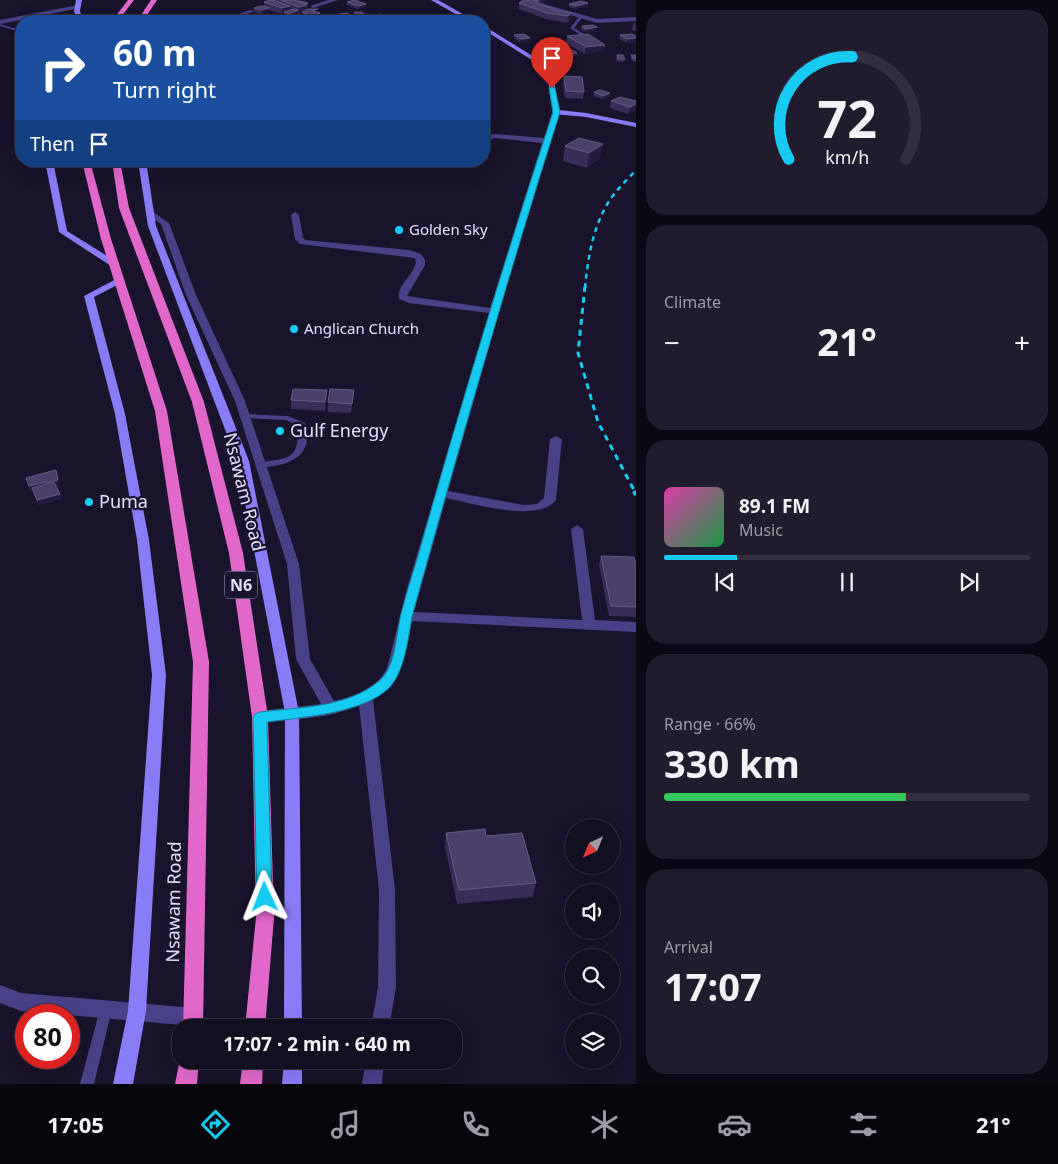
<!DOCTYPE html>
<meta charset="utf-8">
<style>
:root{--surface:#130e20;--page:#201c2d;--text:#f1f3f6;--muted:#9d9ca5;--line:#322e3e;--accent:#17caf1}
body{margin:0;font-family:"Noto Sans",sans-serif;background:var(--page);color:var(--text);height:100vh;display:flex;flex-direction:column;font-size:19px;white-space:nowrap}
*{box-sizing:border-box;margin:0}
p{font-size:16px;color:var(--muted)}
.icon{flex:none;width:28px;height:28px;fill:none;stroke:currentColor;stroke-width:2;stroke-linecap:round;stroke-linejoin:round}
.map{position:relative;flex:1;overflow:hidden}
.details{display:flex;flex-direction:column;gap:10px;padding:10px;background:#0a0812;width:422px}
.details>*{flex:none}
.banner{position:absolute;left:15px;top:15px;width:475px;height:152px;border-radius:20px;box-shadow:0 5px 20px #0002,0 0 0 1px var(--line);background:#1a4fa0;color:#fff;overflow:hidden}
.needle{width:32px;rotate:223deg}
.buttons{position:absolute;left:565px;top:819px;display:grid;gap:10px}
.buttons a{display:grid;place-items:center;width:55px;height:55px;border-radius:50%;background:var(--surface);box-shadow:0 5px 20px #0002,0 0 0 1px var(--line);font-size:25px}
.speed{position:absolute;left:15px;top:1004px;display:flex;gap:10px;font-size:25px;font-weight:700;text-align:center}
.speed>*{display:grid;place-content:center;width:65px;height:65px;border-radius:50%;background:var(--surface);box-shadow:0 5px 20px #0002,0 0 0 1px var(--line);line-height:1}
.speed .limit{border:8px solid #d22;background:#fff;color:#111}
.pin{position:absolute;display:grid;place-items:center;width:42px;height:42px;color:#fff;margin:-51px -21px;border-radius:50% 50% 50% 0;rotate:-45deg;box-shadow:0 0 5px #0007}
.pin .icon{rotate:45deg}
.me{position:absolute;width:55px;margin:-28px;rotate:358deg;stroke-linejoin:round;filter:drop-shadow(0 0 4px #0008)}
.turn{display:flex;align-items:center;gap:18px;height:105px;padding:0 15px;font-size:22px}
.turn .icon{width:65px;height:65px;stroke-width:2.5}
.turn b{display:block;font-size:35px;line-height:42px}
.then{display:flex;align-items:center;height:48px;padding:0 15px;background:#0003;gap:10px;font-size:19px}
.big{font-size:38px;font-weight:700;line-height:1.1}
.details .card{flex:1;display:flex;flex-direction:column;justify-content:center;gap:8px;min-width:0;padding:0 18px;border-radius:20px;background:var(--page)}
.details .dial{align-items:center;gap:0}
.dial svg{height:130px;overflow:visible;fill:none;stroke:var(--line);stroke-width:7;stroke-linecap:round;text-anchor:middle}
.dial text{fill:var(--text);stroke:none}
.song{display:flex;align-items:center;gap:15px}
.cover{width:60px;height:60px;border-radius:8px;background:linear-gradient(135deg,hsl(320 70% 55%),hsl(140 70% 35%))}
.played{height:5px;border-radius:2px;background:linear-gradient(90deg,var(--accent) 20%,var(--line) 20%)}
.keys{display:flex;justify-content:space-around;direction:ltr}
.heat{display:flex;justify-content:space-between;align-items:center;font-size:28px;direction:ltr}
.charge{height:8px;border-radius:4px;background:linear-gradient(90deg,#34c759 66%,var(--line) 0)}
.trip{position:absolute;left:172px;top:1019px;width:290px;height:50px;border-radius:20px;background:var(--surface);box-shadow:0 5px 20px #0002,0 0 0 1px var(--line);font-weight:700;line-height:50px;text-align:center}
.menu{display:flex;height:80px;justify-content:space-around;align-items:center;background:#08060d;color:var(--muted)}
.menu .icon{width:35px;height:35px}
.menu .on{color:var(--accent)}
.menu b{font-size:22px;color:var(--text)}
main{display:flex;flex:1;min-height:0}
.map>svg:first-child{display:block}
</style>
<main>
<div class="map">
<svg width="636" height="1084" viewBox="0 0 636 1084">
<rect width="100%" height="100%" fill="#19132b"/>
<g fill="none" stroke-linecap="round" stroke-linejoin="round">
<!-- service -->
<g fill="#494187" fill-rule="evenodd">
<polygon points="579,17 582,18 574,28 586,35 575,40 573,38 581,35 570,28"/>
<polygon points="0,24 13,28 21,27 21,29 13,30 0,26"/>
<path d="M242,414l46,2 17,7c7,24 -4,37 -26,42 -7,1 -14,3 -21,2l-1,-2 1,-2c30,-6 41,-1 40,-37l-12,-6 -41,-2h-3l-1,-2z"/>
<polygon points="106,1003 111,1005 112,1009 94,1084 80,1084 100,1009 101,1005"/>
</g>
<!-- minor -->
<g fill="#494187" fill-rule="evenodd">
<polygon points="328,0 338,0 313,8 310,6"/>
<polygon points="521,0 530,0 597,19 636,17 636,21 597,23"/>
<polygon points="78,5 80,8 0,24 0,20"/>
<polygon points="250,10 255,11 229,21 221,21"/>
<path d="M553,110l7,2 -49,158 -63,221 76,14 13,-1 7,-6 6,-59 6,-3 6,3 -6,61c-19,24 -83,3 -110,-2l-32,114 168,8 -11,-91 6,-4 6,4 12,91 41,2v10l-224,-11c-6,30 -9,63 -39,78l22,191 1,97 -7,41h-18l7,-41 1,-97 -20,-185c-9,3 -18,7 -26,9 -12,3 -68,10 -78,7l-2,-4 2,-4 5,-2 61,-7 -25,-45 -9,-95 -52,-163 -49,-106 -25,-71 -16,-11 7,-2 17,12 27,72 49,106 54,163 11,95 24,42c22,-5 43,-13 53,-33l21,-83 81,-272 -80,-10 -10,-4c-4,-15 21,-27 16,-41l-115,-14 -5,-5 -4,-24 4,-3 4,3 4,23 2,2 104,10 12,4 4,6v5l-18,31 83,12 52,-165 -46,-5 -12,2v-4l12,-2 48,4z"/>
<polygon points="0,985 21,993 194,1008 201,1011 203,1017 201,1023 194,1026 21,1011 0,1003"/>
<polygon points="366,1060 384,1060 382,1084 362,1084"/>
</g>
<!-- secondary -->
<g fill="#897cf7" fill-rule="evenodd">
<polygon points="76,0 82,0 80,11 83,21 77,21 74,11"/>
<polygon points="431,0 438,0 475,21 468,21"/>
<polygon points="484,26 547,65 553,74 559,110 586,113 636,123 636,127 586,117 553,114 547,74 543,67 484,30"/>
<polygon points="45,161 53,161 67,231 117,262 117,266 111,266 59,232"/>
<polygon points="138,161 146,161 156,226 249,461 299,713 302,1028 284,1028 285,713 237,461 148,226"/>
<polygon points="120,277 123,278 123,282 94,297 125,414 149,540 166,675 146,1011 133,1084 113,1084 128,1011 152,675 137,540 115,414 84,296"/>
<polygon points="284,1060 302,1060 302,1084 282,1084"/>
</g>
<!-- trunk -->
<g fill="#e168ca" fill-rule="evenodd">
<polygon points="128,0 134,0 118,21 112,21"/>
<polygon points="151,0 157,0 143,21 137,21"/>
<polygon points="82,161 90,161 111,239 167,411 209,662 203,1028 183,1028 193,662 155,411 101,239"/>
<polygon points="112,161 120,161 129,208 204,402 243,553 268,717 274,917 265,1028 245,1028 256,917 252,717 229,553 192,402 119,208"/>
<polygon points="181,1054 181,1060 199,1060 197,1084 175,1084"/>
<polygon points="243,1060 263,1060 262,1084 240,1084"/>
</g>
<!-- rail-far2 -->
<path stroke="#17caf1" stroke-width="2.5" stroke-dasharray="5 4.5" stroke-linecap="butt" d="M585,288c3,-32 9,-69 30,-95 6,-8 14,-15 21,-23"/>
<!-- rail-far1 -->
<polyline stroke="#17caf1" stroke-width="3" stroke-dasharray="6 5" stroke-linecap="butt" points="585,286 578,353 598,422 635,492"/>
<!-- rail -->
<polyline stroke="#17caf1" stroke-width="4" stroke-dasharray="8 7" stroke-linecap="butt" points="634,491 636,495"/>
</g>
<!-- wall -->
<g fill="#392d57">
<polygon points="277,0 294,0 308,3 307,10 318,12 320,16 331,21 317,21 316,18 312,19 302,15 302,12 289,17 284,15 284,14 282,14 269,10 269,11 261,14 254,12 254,8 264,6 264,2 277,1"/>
<polygon points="524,0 545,0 544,2 539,4 558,11 572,13 571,19 567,23 546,19 519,9 519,3"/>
<polygon points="347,2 366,7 358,9 347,5"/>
<polygon points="569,4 588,6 575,9 569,7"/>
<polygon points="333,15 351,19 337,21 333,18"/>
<polygon points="375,15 385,21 379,21 375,18"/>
<polygon points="633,23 636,23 636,31 632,30"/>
<polygon points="582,26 596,30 586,32 581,30"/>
<polygon points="514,35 530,38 530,41 520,42 514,38"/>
<polygon points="620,35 636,36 627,43 619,39"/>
<polygon points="567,36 605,45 604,51 585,54 566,43"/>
<polygon points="539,46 558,48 544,52 539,50"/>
<polygon points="561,52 576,56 565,58 560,56"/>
<polygon points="617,55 625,59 624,62 617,62 616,59"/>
<polygon points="631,55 636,55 636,62 634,62 631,59"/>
<polygon points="564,76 584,92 583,99 565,98 563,83"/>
<polygon points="594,92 610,93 609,97 603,99 593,96"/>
<polygon points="611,101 636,101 628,114 610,108"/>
<polygon points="579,138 600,158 587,168 563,161 565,146"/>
<polygon points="327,390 327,400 325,411 291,409 291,400"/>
<polygon points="353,399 351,413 328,412 328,402"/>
<polygon points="26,478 59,485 56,486 60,494 61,499 38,505 33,491 30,491"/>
<polygon points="601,556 636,565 636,617 609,616 599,565"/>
<polygon points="446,833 486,836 536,883 533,897 457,904 445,847"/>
</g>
<!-- shaded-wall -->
<g fill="#241b3e">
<polygon points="542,0 545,0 544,2 539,4 540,1"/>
<polygon points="308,3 308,7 307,7 307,11 299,13 299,7"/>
<polygon points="588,3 588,6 575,9 576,6"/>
<polygon points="366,4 366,7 358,9 359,6"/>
<polygon points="290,6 290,12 284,12 284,14 282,14 282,8"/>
<polygon points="269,8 269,11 261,14 261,10"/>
<polygon points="298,10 298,14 289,17 289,14"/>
<polygon points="320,13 320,16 316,16 316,18 312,19 312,16"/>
<polygon points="572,13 571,19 567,23 568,16"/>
<polygon points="364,14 364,18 356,18 356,15"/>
<polygon points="351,15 351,19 337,21 337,18"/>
<polygon points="331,18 331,21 318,21 318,19"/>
<rect x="380" y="18" width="5" height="3"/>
<polygon points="597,27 596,30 586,32 586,29"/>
<polygon points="530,38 530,41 520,42 521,39"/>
<polygon points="636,38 636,42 627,43 627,39"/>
<polygon points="558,45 558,48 544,52 545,48"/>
<polygon points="605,45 604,51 585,54 586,47"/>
<polygon points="577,53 576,56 565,58 565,55"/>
<polygon points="610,93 609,97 603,99 603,96"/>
<polygon points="636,104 636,111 628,114 630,107"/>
<polygon points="603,144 600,158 587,168 589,153"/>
<polygon points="327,390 327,400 325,411 325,402"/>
<polygon points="58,480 59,485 33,490 32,488 33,491 30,491 29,486"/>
<polygon points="60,494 61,499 38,505 37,500"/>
</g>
<!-- building -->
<g fill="#4b4069" stroke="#645980">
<polygon points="270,0 273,0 290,6 282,8 264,2"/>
<polygon points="281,0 294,0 307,5 299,7"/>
<polygon points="355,0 366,4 359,6 347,2"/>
<polygon points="524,0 539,0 535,2 558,11 572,13 568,16 547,13 519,3"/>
<polygon points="297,1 300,1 308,3 305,4"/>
<polygon points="581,1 588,3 576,6 569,4"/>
<polygon points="262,6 269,8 261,10 254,8"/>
<polygon points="294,9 298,10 289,14 284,12"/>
<polygon points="308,9 318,9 312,11 320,13 312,16 302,12"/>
<polygon points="354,12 362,12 364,14 356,15"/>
<polygon points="347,13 351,15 337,18 333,15"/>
<polygon points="381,14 385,18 380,18 375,15"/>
<polygon points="328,15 331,18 318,19 316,16"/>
<polygon points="593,25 597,27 586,29 582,26"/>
<polygon points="524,34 530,38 521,39 514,35"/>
<polygon points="588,34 605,45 586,47 567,36"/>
<polygon points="632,34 636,36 636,38 627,39 620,35"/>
<polygon points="553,43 558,45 545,48 539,46"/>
<polygon points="572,50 577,53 565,55 561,52"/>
<polygon points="617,55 623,55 625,59 618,59"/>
<polygon points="631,55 636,55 636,58 634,59"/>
<polygon points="564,76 582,77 584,92 566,91"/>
<polygon points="600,90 610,93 603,96 594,92"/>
<polygon points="620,97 636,101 636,104 630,107 611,101"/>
<polygon points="579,138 603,144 589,153 565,146"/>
<polygon points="293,389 327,390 325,402 291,400"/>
<polygon points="330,389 354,390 352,404 328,402"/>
<polygon points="56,470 58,480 29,486 26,478"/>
<polygon points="54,482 60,494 37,500 32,488"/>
<polygon points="601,556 634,557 636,565 636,607 611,606"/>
<polygon points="485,829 486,836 522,833 536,883 459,890 446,833"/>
</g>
<!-- route -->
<path fill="#17caf1" stroke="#0f839d" d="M552,86l3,2 5,24c-49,155 -94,311 -138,468 -3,12 -7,24 -10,37 -4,21 -7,54 -23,71 -27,26 -87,29 -122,34l5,175 -2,5 -5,2 -6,-2 -2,-5 -4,-180 2,-3 5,-2c39,-5 87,-4 119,-31 17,-14 17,-47 22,-67 5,-19 11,-39 17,-58 42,-149 87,-297 135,-444l-4,-24z"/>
<!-- markers -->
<g fill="#17caf1" stroke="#19132b" stroke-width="2">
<circle cx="399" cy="230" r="5"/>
<circle cx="294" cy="329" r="5"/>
<circle cx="280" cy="431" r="5"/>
<circle cx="89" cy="502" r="5"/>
</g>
<g text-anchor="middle" stroke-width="4.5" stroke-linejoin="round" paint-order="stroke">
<!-- far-poi labels -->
<g font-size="15" fill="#e5dffd" stroke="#19132b" text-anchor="start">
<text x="409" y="235">Golden Sky</text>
<text x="304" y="334">Anglican Church</text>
</g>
<!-- shield labels -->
<rect fill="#19132b" stroke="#a8a2be" stroke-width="1" x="225" y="571.5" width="32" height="27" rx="4"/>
<g font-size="16" font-weight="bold" fill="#e5dffd">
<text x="241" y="591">N6</text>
</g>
<!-- poi labels -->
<g font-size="18" fill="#e5dffd" stroke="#19132b" text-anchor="start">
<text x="290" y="437">Gulf Energy</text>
<text x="99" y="508">Puma</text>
</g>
<!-- street labels -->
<g font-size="18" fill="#e5dffd" stroke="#19132b">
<text transform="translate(244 492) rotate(76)" y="6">Nsawam Road</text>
<text transform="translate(174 902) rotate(-89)" y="6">Nsawam Road</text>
</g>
</g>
</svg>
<div class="buttons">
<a><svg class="needle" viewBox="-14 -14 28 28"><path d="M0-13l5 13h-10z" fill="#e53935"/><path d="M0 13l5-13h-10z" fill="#9d9ca5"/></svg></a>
<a><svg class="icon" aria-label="sound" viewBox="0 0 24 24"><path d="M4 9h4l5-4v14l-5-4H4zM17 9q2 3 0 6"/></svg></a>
<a><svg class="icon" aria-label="search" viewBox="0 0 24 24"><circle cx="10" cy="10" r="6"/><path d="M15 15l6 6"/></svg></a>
<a><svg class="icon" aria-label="layers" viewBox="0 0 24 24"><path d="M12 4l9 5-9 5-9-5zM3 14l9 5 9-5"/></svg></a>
</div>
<div class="speed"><div class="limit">80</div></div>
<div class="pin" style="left:552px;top:88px;background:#d93025"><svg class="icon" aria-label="arrive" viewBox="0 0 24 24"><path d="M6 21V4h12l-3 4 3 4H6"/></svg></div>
<svg class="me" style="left:265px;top:897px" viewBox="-20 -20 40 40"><path d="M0-17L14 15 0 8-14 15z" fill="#17caf1" stroke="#fff" stroke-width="4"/></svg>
<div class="trip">17:07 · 2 min · 640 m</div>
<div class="banner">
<div class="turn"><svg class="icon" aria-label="right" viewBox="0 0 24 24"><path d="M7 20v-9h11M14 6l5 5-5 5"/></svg><div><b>60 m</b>Turn right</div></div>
<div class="then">Then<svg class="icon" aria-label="arrive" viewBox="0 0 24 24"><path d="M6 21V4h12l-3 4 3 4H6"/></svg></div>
</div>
</div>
<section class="details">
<div class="card dial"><svg viewBox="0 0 100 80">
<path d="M14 69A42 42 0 1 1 86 69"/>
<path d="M14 69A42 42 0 0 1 53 6" stroke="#17caf1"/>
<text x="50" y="56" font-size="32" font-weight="700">72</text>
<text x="50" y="72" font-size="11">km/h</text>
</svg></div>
<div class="card"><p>Climate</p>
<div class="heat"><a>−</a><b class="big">21°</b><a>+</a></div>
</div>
<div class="card">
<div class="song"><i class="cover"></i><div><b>89.1 FM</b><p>Music</p></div></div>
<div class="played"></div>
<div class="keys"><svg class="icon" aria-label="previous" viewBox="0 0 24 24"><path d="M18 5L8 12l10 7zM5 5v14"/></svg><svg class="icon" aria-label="pause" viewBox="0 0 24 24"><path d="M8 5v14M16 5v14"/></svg><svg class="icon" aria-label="next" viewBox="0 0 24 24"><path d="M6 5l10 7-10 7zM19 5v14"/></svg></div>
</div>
<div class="card"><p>Range · 66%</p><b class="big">330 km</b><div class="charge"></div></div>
<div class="card"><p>Arrival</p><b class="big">17:07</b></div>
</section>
</main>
<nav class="menu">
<b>17:05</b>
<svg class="icon on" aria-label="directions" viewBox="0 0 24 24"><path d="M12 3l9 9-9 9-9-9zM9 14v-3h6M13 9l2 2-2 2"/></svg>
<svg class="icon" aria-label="music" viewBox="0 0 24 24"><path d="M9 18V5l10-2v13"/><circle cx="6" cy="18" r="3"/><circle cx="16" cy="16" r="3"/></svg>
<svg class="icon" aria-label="phone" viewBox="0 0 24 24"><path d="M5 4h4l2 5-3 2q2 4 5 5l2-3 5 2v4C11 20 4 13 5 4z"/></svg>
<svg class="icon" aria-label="climate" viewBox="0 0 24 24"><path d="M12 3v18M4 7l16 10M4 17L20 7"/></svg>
<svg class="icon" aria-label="car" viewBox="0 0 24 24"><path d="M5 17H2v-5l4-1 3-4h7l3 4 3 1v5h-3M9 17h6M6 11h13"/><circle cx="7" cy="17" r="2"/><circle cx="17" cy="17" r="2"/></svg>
<svg class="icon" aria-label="filters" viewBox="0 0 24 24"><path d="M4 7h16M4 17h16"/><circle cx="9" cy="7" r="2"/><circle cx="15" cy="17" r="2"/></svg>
<b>21°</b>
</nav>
